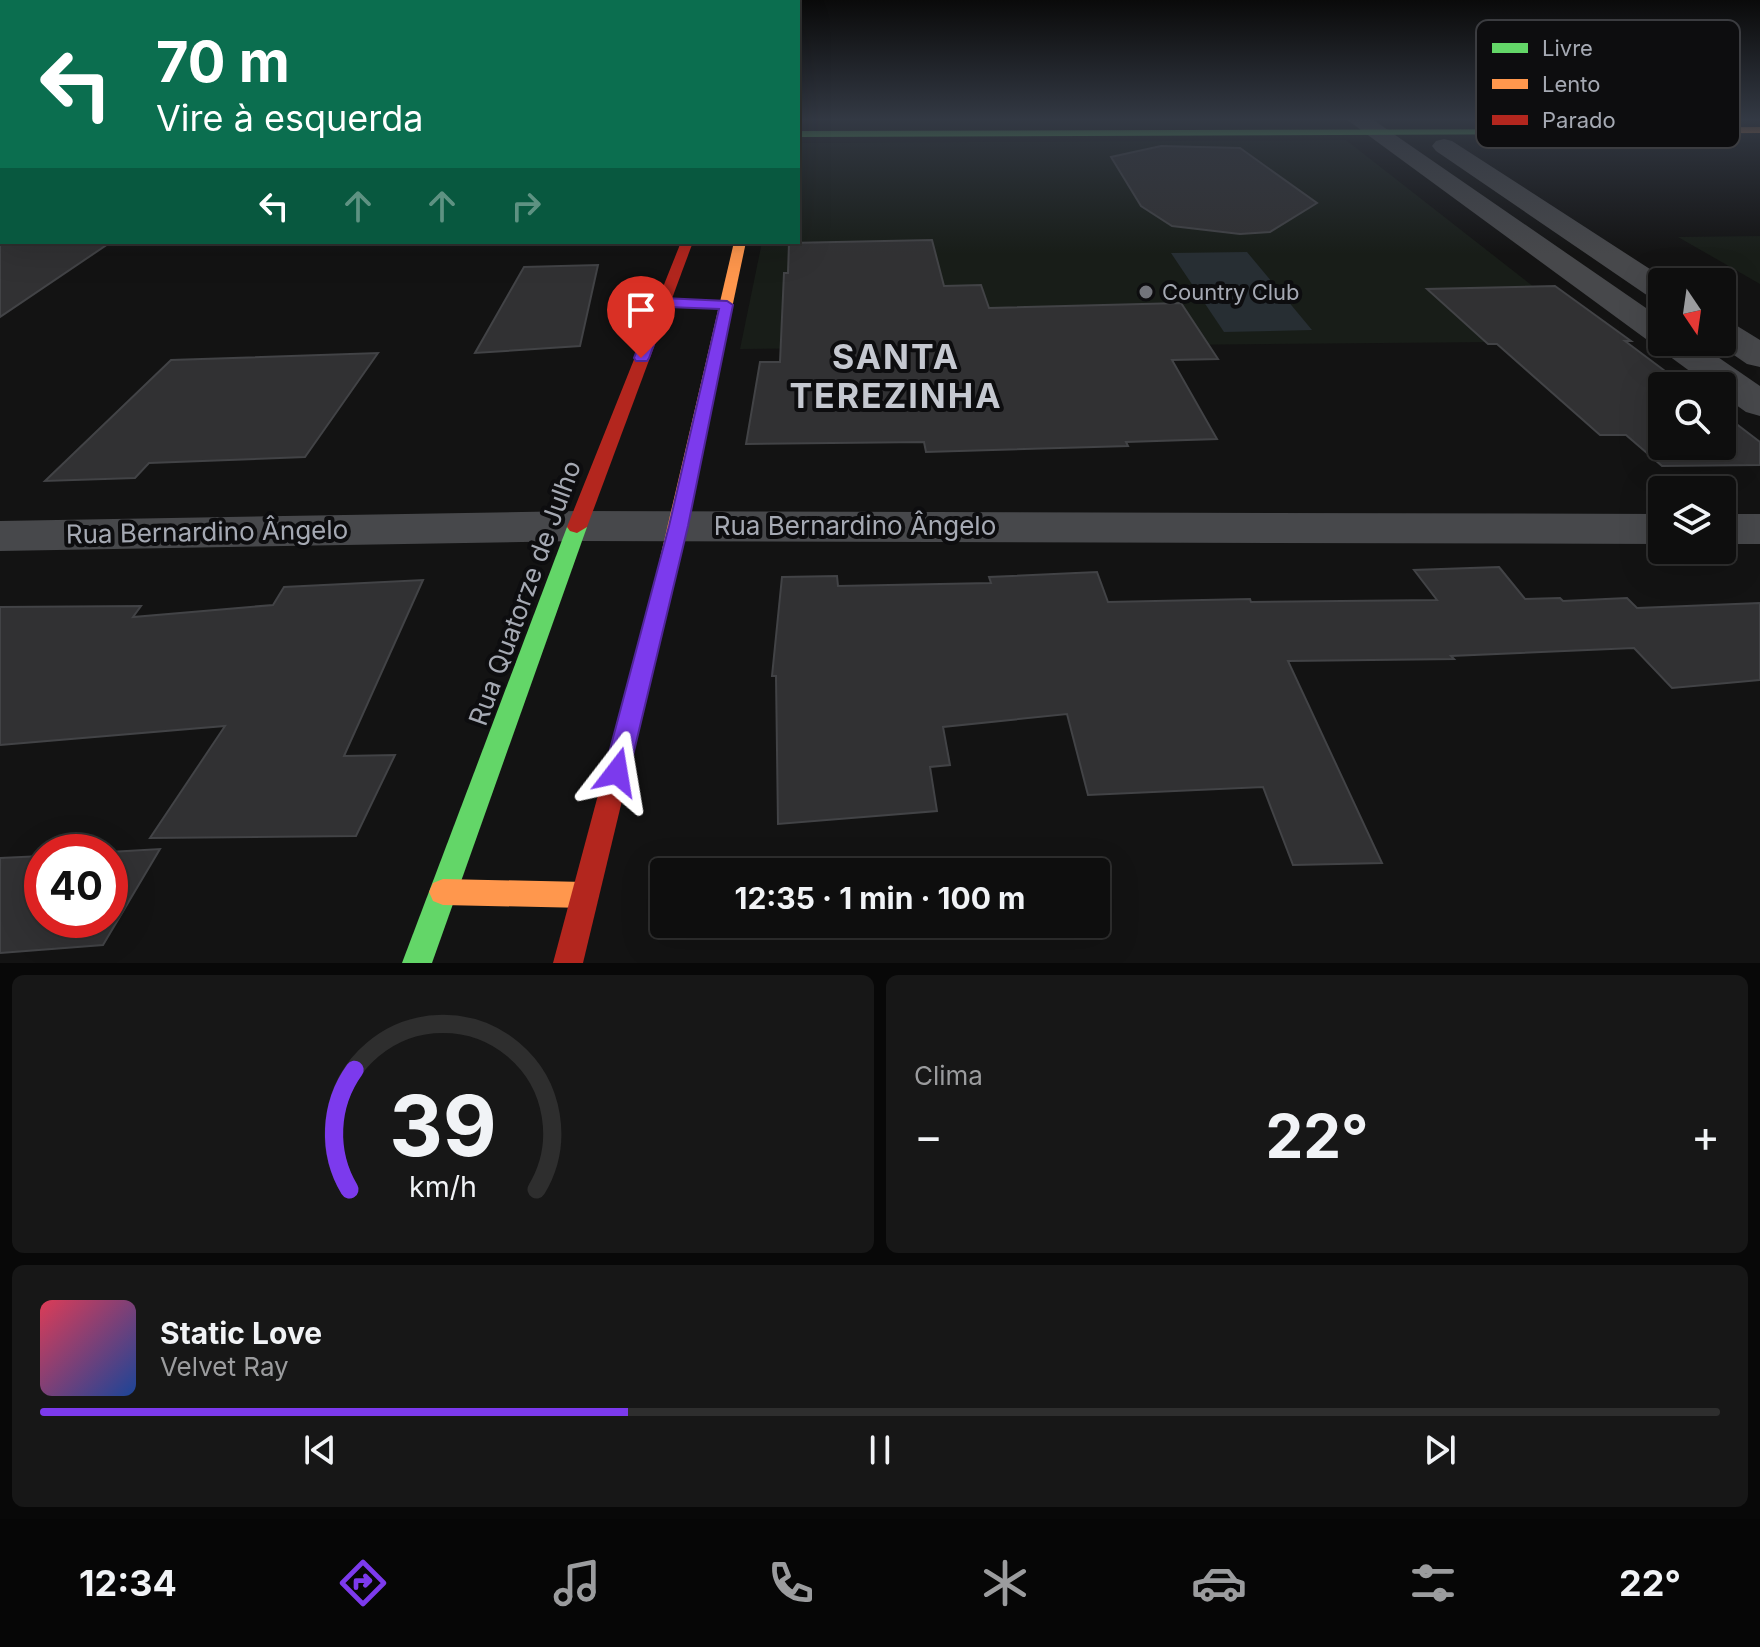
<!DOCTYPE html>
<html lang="pt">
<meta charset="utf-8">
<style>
:root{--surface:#0e0e0e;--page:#171717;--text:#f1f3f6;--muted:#9b9c9e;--line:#2e2e2e;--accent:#7c3aed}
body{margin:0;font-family:Inter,sans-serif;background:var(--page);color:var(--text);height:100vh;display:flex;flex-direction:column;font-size:30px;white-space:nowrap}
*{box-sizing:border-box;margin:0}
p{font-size:26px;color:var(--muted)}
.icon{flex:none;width:44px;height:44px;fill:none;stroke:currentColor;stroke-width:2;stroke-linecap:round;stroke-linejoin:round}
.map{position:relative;height:963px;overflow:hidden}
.details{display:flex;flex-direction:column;gap:12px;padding:12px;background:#080808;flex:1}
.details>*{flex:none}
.banner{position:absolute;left:0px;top:0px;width:800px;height:244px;box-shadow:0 8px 32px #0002,0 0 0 2px var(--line);background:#0b6e4f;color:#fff;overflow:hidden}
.needle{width:52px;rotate:167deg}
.fabs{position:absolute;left:1648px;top:268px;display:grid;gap:16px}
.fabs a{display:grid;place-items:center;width:88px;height:88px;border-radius:8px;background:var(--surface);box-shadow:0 8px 32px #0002,0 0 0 2px var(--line);font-size:40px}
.speed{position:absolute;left:24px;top:834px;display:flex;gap:16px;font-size:40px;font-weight:700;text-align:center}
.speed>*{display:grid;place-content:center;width:104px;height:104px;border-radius:50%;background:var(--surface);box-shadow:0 8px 32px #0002,0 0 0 2px var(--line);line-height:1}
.speed .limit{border:12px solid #d22;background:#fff;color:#111}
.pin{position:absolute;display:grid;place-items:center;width:68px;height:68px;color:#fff;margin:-82px -34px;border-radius:50% 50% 50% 0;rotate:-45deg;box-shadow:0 0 8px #0007}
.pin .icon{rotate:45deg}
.me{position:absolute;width:88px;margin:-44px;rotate:14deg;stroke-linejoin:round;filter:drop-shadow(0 0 6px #0008)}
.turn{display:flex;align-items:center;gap:28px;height:168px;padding:0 24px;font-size:36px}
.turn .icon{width:104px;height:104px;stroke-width:2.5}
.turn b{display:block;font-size:56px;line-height:68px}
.lanes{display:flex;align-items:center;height:76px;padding:0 24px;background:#0003;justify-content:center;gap:40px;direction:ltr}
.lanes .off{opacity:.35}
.big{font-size:60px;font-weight:700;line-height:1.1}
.details .card{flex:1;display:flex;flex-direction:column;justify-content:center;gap:12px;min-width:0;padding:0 28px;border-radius:12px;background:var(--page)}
.details .dial{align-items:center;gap:0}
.dial svg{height:208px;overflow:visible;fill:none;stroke:var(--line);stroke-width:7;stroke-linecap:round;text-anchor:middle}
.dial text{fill:var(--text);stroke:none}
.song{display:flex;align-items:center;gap:24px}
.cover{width:96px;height:96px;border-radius:12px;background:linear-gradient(135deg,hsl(350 70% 55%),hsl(220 70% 35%))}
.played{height:8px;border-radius:4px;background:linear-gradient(90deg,var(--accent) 35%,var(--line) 35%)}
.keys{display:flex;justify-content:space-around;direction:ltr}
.heat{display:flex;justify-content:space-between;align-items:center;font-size:44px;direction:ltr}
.details .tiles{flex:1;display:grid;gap:12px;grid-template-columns:1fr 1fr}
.card:last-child{grid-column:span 2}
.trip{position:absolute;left:650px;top:858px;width:460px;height:80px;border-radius:8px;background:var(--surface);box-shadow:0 8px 32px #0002,0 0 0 2px var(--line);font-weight:700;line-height:80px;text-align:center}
.tabs{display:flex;height:128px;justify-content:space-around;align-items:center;background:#060606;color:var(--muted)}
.tabs .icon{width:56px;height:56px}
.tabs .current{color:var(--accent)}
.tabs b{font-size:36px;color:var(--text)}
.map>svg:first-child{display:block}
</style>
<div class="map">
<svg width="1760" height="963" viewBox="0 0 1760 963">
<rect width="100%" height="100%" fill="#131313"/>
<!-- green -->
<g fill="#181d18">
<polygon points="1346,140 1603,341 740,349 762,242 798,242 798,143"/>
<polygon points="1760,236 1760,284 1678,237"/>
</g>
<!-- water -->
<polygon fill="#272e33" points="1247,252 1312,330 1224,332 1171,253"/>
<!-- building -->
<g fill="#313133" stroke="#424346" stroke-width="2">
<polygon points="1161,146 1240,148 1317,203 1270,232 1240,234 1172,226 1141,206 1111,157"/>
<polygon points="932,240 944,286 981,285 989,308 1181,303 1218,359 1172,360 1217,439 1126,442 1128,446 926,452 924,442 746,444 760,362 780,362 784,273 788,273 789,243"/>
<polygon points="0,242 111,242 0,317"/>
<polygon points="598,265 580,346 475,353 524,267"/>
<polygon points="1555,286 1631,341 1625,341 1685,386 1662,386 1662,446 1722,446 1722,413 1760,442 1760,465 1662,466 1626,435 1600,435 1497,344 1488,344 1427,289"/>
<polygon points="378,353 305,457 149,463 135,478 45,481 171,360"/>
<polygon points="1499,567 1525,599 1560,598 1563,601 1627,598 1637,608 1760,603 1760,680 1672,688 1634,648 1451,656 1454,659 1288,661 1382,863 1293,865 1263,787 1088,795 1067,714 943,727 950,765 930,767 937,811 778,824 776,676 772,676 782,577 837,576 838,586 991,583 989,577 1097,572 1108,602 1250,599 1251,602 1437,600 1414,570"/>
<polygon points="423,580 344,756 395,755 356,836 150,838 225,726 0,745 0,607 141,606 133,617 273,605 284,587"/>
<polygon points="160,849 103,945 0,953 0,858 42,856 42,920 110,920 110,852"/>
</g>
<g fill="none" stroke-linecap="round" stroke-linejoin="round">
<!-- street -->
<g fill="#47484b" fill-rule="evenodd">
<polygon points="1346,119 1372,119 1662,319 1662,342 1696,342 1760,386 1760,416 1746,412 1722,395 1722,386 1710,386"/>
<rect x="0" y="120" width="2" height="14"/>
<polygon points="1444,139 1452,141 1670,282 1662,282 1662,301 1651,298 1436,151 1432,146 1436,141"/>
<polygon points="2,168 2,184 0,185 0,169"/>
<polygon points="1722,321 1734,324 1760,340 1760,367 1747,364 1715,342 1722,342"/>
<polygon points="577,511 1662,514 1662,544 577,541 0,551 0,521"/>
<rect x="1722" y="514" width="38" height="30"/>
</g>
<!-- fast -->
<g fill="#63d668" fill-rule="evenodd">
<polygon points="1588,129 1585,134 798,137 798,131"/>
<polygon points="577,521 587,527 432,963 402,963 567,527"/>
</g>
<!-- slow -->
<g fill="#ff974d" fill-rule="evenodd">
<polygon points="1760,127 1760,133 1585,134 1580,131 1585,128"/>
<polygon points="734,242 746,242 670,601 667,606 653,606 650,601"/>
<polygon points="443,879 585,882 595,886 599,895 595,904 585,908 443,905 433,901 429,892 433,883"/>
</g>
<!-- jam -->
<g fill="#b3261e" fill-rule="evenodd">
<polygon points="681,242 693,242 587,527 577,533 570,531 567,527"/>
<polygon points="660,594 667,596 670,601 583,963 553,963 650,601 653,596"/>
</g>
</g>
<!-- sky -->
<linearGradient id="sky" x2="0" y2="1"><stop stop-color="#0a0a0a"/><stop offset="0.47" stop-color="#333944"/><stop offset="1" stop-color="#333944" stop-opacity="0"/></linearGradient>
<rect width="1760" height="254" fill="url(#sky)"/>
<!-- route -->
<polygon fill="#7c3aed" stroke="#51269a" stroke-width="2" points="663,298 727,301 733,305 688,526 629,772 626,780 617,783 608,780 604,772 669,526 719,309 668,307 649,358 647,361 636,361 634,358 656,302"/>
<!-- markers -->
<circle fill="#72747b" stroke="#0d0d0f" stroke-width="3" cx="1146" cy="292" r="8"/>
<g text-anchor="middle" stroke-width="8" stroke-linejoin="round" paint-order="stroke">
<!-- far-poi labels -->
<g font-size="22" fill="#a5a9b3" stroke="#0d0d0f" text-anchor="start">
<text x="1162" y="300">Country Club</text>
</g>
<!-- street labels -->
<g font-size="26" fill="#a5a9b3" stroke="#0d0d0f">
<text x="855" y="535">Rua Bernardino Ângelo</text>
<text transform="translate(207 532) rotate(-1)" y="9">Rua Bernardino Ângelo</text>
<text transform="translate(525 593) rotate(-70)" y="9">Rua Quatorze de Julho</text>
</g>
<!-- district labels -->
<g font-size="34" font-weight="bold" letter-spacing="2" fill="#c5c8d0" stroke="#0d0d0f">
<text x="896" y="369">SANTA<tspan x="896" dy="39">TEREZINHA</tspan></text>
</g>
</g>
<!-- legend -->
<rect x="1476" y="20" width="264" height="128" rx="12" fill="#0d0d0f" stroke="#3b3c40" stroke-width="2"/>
<rect x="1492" y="43" width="36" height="10" fill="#63d668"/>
<rect x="1492" y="79" width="36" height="10" fill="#ff974d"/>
<rect x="1492" y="115" width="36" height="10" fill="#b3261e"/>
<g font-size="22" fill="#a5a9b3">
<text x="1542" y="56">Livre</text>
<text x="1542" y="92">Lento</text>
<text x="1542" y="128">Parado</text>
</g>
</svg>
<div class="fabs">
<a><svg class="needle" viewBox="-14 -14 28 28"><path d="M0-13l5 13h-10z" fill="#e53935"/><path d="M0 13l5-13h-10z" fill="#9b9c9e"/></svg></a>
<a><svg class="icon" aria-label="search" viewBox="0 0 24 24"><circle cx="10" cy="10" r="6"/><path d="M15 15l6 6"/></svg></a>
<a><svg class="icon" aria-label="layers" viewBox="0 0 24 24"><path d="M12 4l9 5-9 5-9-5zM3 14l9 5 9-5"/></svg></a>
</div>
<div class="speed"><div class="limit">40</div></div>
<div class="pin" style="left:641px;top:358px;background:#d93025"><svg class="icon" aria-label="arrive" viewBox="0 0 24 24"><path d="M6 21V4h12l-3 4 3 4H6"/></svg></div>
<svg class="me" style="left:617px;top:772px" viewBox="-20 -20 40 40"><path d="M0-17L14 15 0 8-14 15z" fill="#7c3aed" stroke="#fff" stroke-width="4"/></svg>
<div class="trip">12:35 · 1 min · 100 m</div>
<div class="banner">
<div class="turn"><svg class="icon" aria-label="left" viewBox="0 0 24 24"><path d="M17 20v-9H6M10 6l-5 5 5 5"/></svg><div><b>70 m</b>Vire à esquerda</div></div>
<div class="lanes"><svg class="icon" aria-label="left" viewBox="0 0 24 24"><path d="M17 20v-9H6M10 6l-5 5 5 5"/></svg><svg class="icon off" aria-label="ahead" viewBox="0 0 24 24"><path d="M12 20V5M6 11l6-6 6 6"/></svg><svg class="icon off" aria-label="ahead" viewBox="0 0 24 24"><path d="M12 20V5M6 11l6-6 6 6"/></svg><svg class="icon off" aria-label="right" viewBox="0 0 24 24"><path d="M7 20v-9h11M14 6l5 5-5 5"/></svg></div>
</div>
</div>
<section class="details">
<div class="tiles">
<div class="card dial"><svg viewBox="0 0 100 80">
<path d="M14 69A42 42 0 1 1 86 69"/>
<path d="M14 69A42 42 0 0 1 16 23" stroke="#7c3aed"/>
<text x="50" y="56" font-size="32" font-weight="700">39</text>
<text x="50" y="72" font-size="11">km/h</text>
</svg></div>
<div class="card"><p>Clima</p>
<div class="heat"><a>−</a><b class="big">22°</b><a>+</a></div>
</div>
<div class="card">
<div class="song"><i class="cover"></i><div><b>Static Love</b><p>Velvet Ray</p></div></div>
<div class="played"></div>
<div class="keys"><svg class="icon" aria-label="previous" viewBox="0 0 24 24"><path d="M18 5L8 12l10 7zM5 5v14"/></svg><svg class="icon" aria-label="pause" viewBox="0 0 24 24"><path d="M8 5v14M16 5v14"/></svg><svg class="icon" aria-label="next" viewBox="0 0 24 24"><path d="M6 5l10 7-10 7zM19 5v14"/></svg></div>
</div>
</div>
</section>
<nav class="tabs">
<b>12:34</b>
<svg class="icon current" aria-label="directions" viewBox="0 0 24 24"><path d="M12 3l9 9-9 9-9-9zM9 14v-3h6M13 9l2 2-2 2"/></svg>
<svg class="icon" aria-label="music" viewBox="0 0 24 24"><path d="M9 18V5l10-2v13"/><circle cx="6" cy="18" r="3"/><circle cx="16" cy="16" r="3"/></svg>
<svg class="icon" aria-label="phone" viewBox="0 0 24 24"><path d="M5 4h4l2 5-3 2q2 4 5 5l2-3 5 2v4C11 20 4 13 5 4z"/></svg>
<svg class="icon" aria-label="climate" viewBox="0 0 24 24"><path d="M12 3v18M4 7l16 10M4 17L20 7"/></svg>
<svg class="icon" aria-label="car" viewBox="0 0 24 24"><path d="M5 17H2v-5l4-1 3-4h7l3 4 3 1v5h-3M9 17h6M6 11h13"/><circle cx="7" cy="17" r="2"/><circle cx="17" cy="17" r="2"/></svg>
<svg class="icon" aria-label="filters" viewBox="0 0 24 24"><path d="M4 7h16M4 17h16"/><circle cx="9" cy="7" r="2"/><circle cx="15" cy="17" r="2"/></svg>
<b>22°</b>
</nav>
